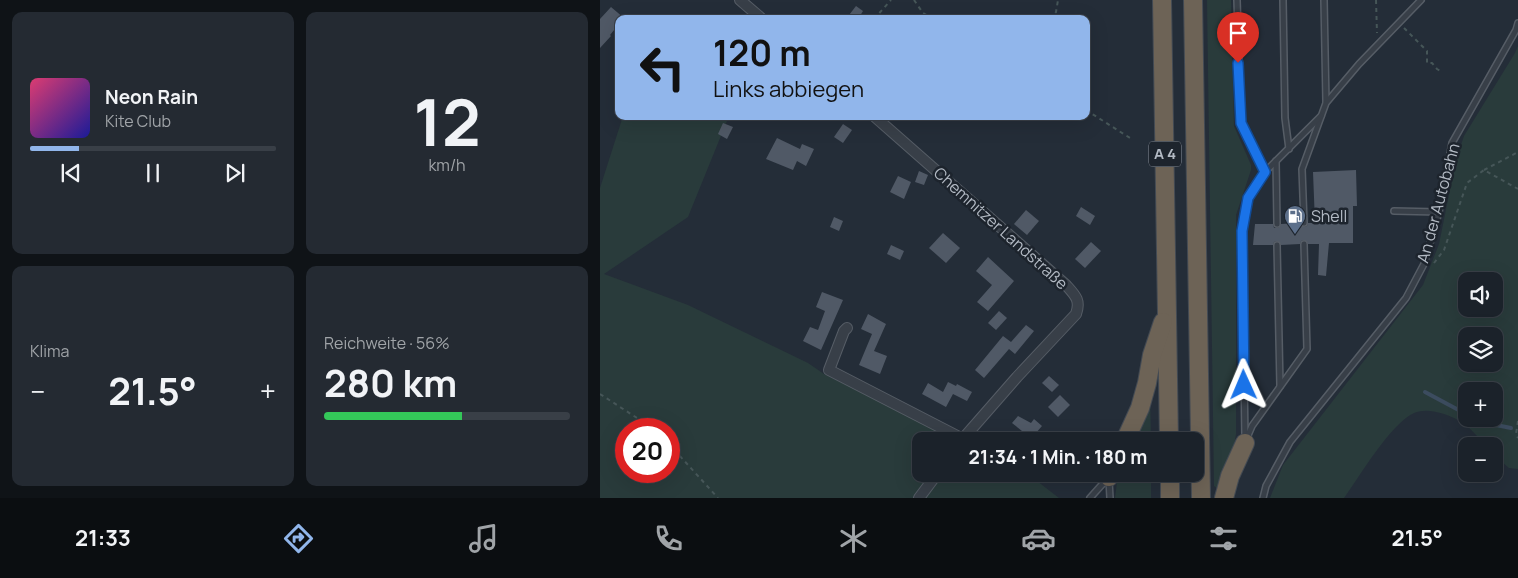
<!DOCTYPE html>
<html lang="de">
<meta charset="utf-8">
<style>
:root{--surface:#1b222a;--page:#242a32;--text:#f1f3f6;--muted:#a0a4a8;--line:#393f47;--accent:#91b6eb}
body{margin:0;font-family:Manrope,sans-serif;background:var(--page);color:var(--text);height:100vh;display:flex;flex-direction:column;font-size:19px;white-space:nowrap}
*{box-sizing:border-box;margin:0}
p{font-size:16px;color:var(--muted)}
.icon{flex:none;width:28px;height:28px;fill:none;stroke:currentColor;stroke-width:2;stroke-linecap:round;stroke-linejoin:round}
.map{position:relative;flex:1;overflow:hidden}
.drawer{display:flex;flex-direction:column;gap:12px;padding:12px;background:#0f1317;width:600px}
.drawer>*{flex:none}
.top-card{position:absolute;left:15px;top:15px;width:475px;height:105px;border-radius:10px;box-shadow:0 5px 20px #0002,0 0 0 1px var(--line);background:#91b6eb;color:#111;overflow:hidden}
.fabs{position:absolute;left:858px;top:272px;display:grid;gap:10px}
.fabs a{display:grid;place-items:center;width:45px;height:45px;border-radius:10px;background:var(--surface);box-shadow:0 5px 20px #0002,0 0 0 1px var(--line);font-size:25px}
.speed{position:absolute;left:15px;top:418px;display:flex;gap:10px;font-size:25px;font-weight:700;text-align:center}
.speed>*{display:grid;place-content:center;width:65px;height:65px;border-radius:50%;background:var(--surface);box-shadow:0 5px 20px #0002,0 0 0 1px var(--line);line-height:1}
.speed .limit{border:8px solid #d22;background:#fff;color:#111}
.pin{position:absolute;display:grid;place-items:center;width:42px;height:42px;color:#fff;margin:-51px -21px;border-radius:50% 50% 50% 0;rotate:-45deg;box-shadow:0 0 5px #0007}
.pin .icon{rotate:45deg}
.me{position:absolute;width:55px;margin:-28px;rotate:359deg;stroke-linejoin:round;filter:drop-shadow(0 0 4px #0008)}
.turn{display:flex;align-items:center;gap:18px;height:105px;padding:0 15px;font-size:22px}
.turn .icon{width:65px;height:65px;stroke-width:2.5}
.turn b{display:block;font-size:35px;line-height:42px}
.big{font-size:38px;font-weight:700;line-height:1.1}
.drawer .tile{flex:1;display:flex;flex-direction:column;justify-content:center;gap:8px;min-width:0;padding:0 18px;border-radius:10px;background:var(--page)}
.drawer .dial{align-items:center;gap:0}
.dial b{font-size:65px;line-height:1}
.song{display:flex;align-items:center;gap:15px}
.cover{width:60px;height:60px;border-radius:8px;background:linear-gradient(135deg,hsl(340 70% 55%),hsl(240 70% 35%))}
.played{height:5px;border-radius:2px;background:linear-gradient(90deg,var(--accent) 20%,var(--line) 20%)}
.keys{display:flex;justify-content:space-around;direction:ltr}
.heat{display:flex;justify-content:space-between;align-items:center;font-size:28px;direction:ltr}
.charge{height:8px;border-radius:4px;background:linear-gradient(90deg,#34c759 56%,var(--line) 0)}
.drawer .tiles{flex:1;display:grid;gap:12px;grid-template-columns:repeat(2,1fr)}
.trip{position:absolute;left:312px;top:432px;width:292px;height:50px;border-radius:10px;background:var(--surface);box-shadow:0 5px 20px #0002,0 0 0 1px var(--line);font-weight:700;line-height:50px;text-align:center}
.menu{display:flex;height:80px;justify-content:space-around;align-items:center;background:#0b0e11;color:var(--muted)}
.menu .icon{width:35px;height:35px}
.menu .on{color:var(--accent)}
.menu b{font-size:22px;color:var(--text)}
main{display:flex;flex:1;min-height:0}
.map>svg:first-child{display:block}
</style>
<main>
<section class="drawer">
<div class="tiles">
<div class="tile">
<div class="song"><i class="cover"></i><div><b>Neon Rain</b><p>Kite Club</p></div></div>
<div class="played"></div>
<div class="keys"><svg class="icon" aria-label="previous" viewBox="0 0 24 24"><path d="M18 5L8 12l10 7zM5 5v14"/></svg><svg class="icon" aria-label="pause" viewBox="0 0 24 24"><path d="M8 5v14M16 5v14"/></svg><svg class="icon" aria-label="next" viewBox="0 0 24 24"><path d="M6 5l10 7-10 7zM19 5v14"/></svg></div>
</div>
<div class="tile dial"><b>12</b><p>km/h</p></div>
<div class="tile"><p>Klima</p>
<div class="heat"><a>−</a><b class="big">21.5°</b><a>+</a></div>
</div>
<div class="tile"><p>Reichweite · 56%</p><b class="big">280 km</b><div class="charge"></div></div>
</div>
</section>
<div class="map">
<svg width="918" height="498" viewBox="0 0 918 498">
<rect width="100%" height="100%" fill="#242d38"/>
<!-- green -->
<g fill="#293b3b" fill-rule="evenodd">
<polygon points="607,0 631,0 634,126 651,165 651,170 636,215 636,434 634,446 617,488 614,486"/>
<path d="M918,46v423l-9,-1 -15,-13v-9h-9c-13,-17 -21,-25 -41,-32 -10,-3 -20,-5 -30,-1 -22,9 -55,64 -70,85h-74l13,-33 140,-180 16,-41 17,-84 8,-24 51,-83zM894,281v28h-28v-28zM894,336v28h-28v-28zM866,391h28v28h-28z"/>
<path d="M23,116h106l-41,101 -84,57 84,31 120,58 16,11 135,67h-38v33h88l7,4 2,-4h10l31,24h-459v-310zM26,429h43v42h-43z"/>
<polygon points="550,391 551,441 531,441"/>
<polygon points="518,474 551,474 551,498 515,498"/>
</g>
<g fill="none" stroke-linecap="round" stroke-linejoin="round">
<!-- stream -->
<g stroke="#3c4c5f" stroke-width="4">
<polyline points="825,392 866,414"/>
<polyline points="876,419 886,423 911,428"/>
</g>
</g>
<!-- building -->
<g fill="#505966">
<polygon points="256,6 263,11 258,19 246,19"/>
<polygon points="11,7 24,18 19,19 19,24 10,35 11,36 0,48 0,19"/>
<polygon points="123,123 133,127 127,139 118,134"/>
<polygon points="243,124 252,130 243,143 234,137"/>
<polygon points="177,138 200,149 202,144 214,149 206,166 197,161 193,170 166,159"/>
<polygon points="756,170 757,206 753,206 753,243 729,243 726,276 718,275 719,244 708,244 704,240 701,241 700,244 681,245 677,241 674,242 673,245 653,245 655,224 673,224 674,228 678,228 681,224 700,223 704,227 707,226 708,223 715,223 713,172"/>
<polygon points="319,171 328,175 324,185 315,182"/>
<polygon points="298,176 311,182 304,199 290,192"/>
<polygon points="481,207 495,216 490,225 476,216"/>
<polygon points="426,210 439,221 427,235 414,224"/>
<polygon points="234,217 243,221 239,231 230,227"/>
<polygon points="343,233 360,248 346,263 329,248"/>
<polygon points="491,242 501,251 485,268 475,259"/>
<polygon points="291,245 304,251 300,260 287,254"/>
<polygon points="388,257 414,281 388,311 377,302 392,285 376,271"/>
<polygon points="222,292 243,300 221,350 203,341 210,327 218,330 225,311 216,307"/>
<polygon points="399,311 407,318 396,330 388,323"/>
<polygon points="268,314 286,324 274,351 287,356 280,374 259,365 272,334 261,329"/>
<polygon points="426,325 434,331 415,354 409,349 384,378 375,370 403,336 411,342"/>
<polygon points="449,376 459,385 452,392 442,383"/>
<polygon points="348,382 356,386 357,384 372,392 367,401 353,394 346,407 322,394 328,383 343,392"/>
<polygon points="460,395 470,405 458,417 448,407"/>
<polygon points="418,416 431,423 434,419 442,426 429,441 414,441 422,431 412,423"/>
</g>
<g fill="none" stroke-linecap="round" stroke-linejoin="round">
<!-- lane casing -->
<g stroke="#565d66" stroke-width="8">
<g id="lane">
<polyline points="637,0 641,123 665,172"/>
<polyline points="683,0 685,118 689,149"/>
<polyline points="724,0 726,102"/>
<polyline points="676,161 677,224"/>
<polyline points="794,211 839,212"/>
<polyline points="704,223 702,169 726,103 759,64 821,0"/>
<polyline points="677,245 680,386"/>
<polyline points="645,440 642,231 648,198 665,172 721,116"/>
<polyline points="646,440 652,426 707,349 704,244"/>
<polyline points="509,480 510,498"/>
<polyline points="490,498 507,479"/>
<polyline points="663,498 666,486 690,442 806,298 824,264 839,212 852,143 916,30 918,23"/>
</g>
</g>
<!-- street casing -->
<g stroke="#565d66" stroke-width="12">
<g id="street">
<polyline points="140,0 162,19"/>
<path d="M274,116l192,169c9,10 15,15 10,29l-59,63 -56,64"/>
<polyline points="247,328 244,331 229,370 363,439"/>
<polyline points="319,498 337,474"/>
</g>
</g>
<!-- highway casing -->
<g stroke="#434a53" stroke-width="20">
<g id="highway">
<polyline points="562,0 569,441"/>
<polyline points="593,0 601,498"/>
<polyline points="525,441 540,408 547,383 552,355 563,322"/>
<polyline points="570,474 570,498"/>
<polyline points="509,477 511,474"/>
<polyline points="624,498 630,476 645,443"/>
</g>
</g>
<!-- path -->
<g stroke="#465658" stroke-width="2" stroke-dasharray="4 4" stroke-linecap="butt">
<polyline points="314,0 323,13 334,19"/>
<polyline points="776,0 777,33"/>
<polyline points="274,19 291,0"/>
<polyline points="450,19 456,12 458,0"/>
<polyline points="804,28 827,51 827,63 832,63 837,69 842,72"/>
<polyline points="486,110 530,138"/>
<polyline points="884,170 918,152"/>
<polyline points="834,263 844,250 867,183 884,170 918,189"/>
<polyline points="0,394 54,429"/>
<polyline points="918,421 916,434 918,438"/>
<polyline points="69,444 118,498"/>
</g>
<!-- lane -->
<use href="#lane" stroke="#383f48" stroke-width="5"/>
<!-- street -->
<use href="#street" stroke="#383f48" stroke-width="10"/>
<!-- highway -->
<use href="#highway" stroke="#6d6356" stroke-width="18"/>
</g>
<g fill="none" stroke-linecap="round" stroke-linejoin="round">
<!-- route casing -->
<g stroke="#114b97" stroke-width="12">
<polyline id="route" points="638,63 641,123 665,172 648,198 642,231 644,385"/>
</g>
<!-- route -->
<use href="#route" stroke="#1a73e8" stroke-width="9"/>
</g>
<!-- icons -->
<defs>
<g id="fuel-pin" transform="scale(1.125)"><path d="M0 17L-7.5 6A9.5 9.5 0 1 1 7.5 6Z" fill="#5c6f8a" stroke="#1d242d"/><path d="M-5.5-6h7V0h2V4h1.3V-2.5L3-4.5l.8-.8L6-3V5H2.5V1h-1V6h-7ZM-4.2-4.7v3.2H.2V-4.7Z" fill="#fff"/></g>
</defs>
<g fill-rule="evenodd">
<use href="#fuel-pin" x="695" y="216"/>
</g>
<g text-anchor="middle" stroke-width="5" stroke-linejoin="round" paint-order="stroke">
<!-- shield labels -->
<rect fill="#1d242d" stroke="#868d97" stroke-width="1" x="549" y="141.5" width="32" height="25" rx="4"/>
<g font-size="15" font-weight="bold" fill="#b3bac4">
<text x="565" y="159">A 4</text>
</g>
<!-- street labels -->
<g font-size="16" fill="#b3bac4" stroke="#1d242d">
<text transform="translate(838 203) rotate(-75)" y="6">An der Autobahn</text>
<text transform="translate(401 228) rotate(42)" y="6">Chemnitzer Landstraße</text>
</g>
<!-- poi labels -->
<g font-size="16" fill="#b3bac4" stroke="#1d242d" text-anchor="start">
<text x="711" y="222">Shell</text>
</g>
</g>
</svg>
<div class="fabs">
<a><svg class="icon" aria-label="sound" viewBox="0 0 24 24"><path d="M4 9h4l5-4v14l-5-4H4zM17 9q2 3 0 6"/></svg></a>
<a><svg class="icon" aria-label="layers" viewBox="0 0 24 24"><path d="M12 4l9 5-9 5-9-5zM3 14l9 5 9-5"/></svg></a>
<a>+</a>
<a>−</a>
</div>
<div class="speed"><div class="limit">20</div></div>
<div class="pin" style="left:638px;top:63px;background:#d93025"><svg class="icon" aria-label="arrive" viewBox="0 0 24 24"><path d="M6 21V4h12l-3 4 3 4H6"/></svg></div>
<svg class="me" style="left:644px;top:385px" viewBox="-20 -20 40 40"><path d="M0-17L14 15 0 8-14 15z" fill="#1a73e8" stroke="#fff" stroke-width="4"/></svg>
<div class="trip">21:34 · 1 Min. · 180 m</div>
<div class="top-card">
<div class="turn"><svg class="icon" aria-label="left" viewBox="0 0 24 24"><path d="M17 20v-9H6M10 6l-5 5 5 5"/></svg><div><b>120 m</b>Links abbiegen</div></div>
</div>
</div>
</main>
<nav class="menu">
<b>21:33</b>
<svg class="icon on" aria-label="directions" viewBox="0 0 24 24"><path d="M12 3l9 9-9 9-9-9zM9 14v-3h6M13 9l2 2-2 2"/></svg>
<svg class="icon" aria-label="music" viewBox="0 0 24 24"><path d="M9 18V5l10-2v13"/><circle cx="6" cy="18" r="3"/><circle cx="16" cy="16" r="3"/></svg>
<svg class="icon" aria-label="phone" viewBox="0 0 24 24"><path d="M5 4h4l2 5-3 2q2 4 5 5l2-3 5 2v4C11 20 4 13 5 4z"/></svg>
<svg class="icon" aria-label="climate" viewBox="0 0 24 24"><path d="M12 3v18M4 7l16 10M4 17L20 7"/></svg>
<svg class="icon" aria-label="car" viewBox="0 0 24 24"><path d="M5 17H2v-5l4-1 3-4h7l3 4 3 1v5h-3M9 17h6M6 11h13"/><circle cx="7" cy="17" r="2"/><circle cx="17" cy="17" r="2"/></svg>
<svg class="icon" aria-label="filters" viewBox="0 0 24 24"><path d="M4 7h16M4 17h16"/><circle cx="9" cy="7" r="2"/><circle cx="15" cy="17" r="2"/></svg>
<b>21.5°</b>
</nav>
